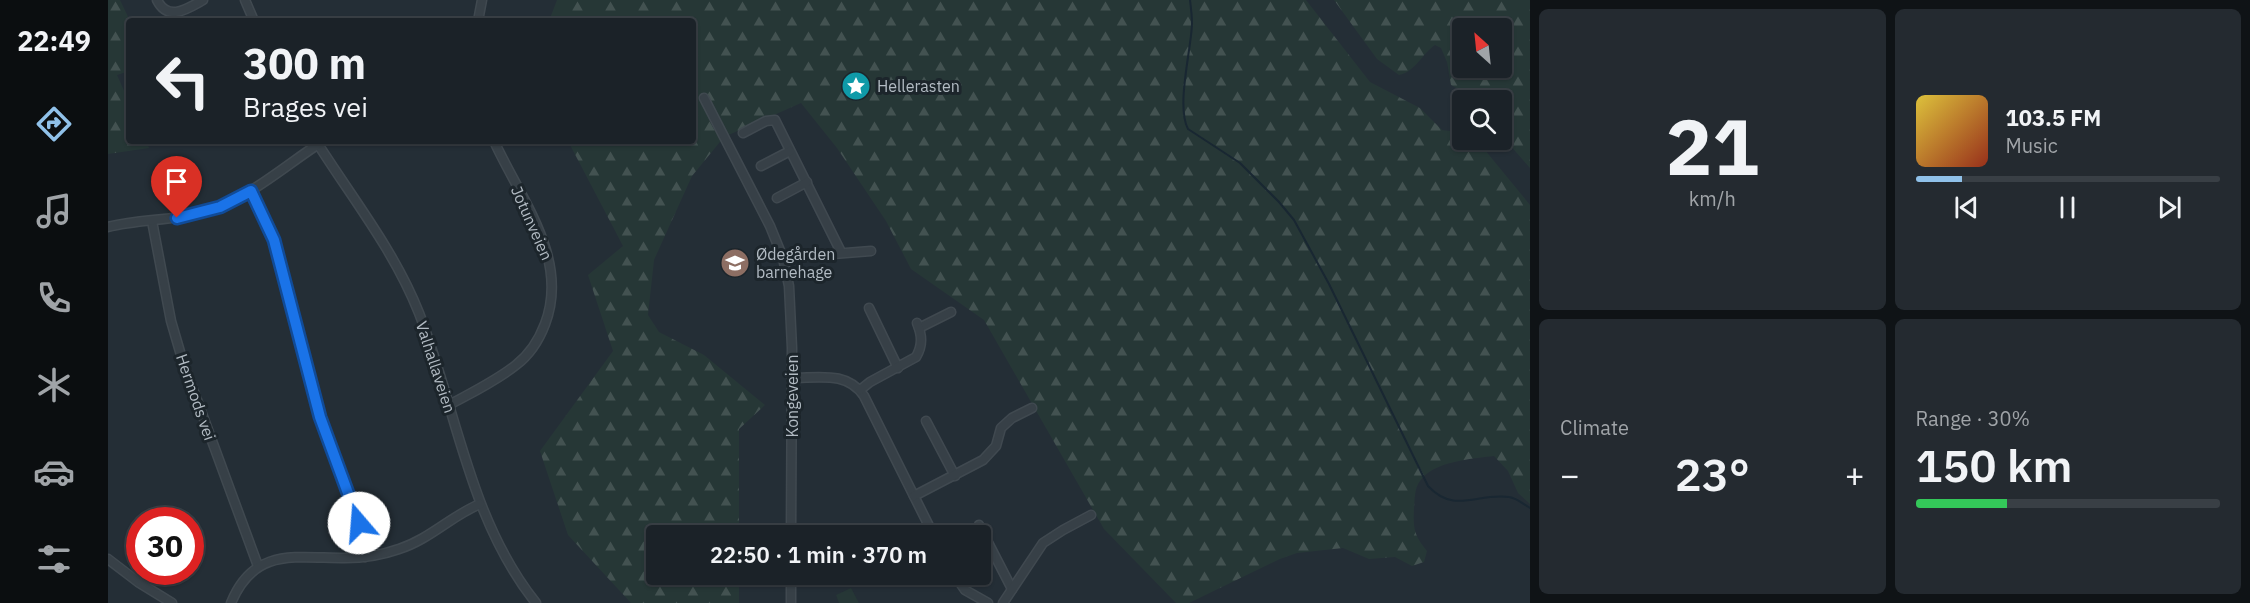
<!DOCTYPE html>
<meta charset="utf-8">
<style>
:root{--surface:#1b2228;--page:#242a30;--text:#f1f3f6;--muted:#a0a4a8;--line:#393f45;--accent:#90c1e9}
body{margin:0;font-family:"IBM Plex Sans",sans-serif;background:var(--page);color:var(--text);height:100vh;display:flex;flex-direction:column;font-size:22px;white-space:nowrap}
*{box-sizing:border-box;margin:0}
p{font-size:20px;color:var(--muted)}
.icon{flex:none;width:33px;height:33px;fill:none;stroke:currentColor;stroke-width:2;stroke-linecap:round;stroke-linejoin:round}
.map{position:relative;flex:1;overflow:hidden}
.panel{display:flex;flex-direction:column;gap:9px;padding:9px;background:#0f1316;width:720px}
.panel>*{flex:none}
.guide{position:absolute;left:18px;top:18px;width:570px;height:126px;border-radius:6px;box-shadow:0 2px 4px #0004,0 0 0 2px var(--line);background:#1b2228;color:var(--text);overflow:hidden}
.needle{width:39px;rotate:333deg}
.controls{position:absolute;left:1344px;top:18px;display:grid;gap:12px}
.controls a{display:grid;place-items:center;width:60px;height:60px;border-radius:6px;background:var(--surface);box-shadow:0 2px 4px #0004,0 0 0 2px var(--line);font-size:30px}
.speed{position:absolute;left:18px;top:507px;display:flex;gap:12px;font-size:30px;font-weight:700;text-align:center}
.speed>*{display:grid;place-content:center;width:78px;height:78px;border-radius:50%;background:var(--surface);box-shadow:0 2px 4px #0004,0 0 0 2px var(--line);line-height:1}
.speed .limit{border:9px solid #d22;background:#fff;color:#111}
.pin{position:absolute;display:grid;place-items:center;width:51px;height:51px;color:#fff;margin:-62px -26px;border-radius:50% 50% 50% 0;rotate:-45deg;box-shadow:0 0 6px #0007}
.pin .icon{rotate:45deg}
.me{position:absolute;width:66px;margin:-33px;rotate:342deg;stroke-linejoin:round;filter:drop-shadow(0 0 4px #0008)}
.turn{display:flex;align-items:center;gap:21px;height:126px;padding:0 18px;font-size:27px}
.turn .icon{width:78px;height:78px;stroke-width:2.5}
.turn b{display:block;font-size:42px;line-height:51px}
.big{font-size:45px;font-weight:600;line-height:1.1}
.panel .card{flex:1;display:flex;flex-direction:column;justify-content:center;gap:9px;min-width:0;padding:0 21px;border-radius:9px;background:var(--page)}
.panel .dial{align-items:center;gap:0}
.dial b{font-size:78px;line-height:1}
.song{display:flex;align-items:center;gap:18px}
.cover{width:72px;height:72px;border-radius:9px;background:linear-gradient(135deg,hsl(50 70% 55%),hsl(10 70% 35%))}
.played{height:6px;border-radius:3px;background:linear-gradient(90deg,var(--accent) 15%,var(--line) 15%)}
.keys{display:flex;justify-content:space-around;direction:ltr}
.heat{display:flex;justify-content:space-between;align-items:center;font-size:33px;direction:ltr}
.charge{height:9px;border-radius:4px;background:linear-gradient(90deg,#34c759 30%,var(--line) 0)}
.panel .tiles{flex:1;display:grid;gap:9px;grid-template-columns:repeat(2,1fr)}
.trip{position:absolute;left:538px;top:525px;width:345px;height:60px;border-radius:6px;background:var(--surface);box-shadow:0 2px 4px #0004,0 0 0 2px var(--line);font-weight:600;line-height:60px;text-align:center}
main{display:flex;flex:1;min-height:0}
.tabs{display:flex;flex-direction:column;width:108px;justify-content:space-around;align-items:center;background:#0b0e10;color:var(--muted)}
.tabs .icon{width:42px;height:42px}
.tabs .active{color:var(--accent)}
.tabs b{font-size:27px;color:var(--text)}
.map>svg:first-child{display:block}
</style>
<main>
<nav class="tabs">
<b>22:49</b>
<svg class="icon active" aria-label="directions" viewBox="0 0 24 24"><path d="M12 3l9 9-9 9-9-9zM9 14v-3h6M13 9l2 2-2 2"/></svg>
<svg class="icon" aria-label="music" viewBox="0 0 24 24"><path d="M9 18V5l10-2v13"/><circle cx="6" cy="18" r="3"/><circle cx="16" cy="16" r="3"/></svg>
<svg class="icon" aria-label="phone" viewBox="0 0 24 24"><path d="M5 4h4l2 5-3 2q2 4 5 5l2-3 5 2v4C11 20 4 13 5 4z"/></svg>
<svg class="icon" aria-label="climate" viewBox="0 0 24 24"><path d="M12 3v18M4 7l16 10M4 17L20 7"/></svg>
<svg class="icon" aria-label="car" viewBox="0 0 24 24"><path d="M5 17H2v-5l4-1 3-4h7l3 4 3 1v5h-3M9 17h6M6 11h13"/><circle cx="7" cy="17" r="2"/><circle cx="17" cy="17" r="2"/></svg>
<svg class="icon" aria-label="filters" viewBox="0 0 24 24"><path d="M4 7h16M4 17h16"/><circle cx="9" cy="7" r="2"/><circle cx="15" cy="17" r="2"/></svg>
</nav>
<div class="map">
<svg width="1422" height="603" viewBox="0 0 1422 603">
<defs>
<pattern id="forest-firs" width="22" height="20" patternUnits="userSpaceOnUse" patternTransform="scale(1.5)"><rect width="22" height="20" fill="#263736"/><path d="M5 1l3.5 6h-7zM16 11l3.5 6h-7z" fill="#435251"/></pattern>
</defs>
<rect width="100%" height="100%" fill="#242e36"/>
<!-- forest -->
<g fill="url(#forest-firs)" fill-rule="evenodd">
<polygon points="0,0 12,0 22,21 21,71 9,75 21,102 21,141 38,141 41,148 0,154"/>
<path d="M449,0h749l64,82 50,26 22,22 8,1 8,-2 4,3v8h12l6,4 50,61v299l-12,-11 -10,-22 -14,-15c-23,3 -60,5 -74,25 -6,8 -5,18 -6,27 -1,21 0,27 13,43l-3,11 -12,4 -17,-9 -26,2 -26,-11 -46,5 -17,6 -91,44h-13l-72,-74 -120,-209 -73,-51 -25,-48 -49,-73 -36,-45 -77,34 -32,39 -38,84 -6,55 11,17 45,23 61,50 -26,24v106l-82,1v38l82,1v28h-108l-63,-68 -28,-84 73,-100 -25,-76 35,-29 -55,-105h125v-120h-144z"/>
<path d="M1226,0h196v168l-28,-32v-36h-39l-5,-11 -7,-4 -4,-23 -6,-14 -6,-3c-13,9 -20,27 -36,30l-22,-16zM1354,28h40v40h-40z"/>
</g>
<!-- green -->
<polygon fill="#263736" points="743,588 751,603 731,603 728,595"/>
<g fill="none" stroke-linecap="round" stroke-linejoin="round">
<!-- stream -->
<path stroke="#192732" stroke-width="2" d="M1082,0c1,8 2,16 2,24 -1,27 -16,82 -4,105l52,34 39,39 15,18 35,64 99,202c27,29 50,6 81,11 8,1 14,7 21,11"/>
<!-- minor casing -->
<g stroke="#404950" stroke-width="11">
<g id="minor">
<path d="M49,0c11,22 30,9 46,0"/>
<polyline points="137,0 146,21"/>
<polyline points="370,21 374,0"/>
<polyline points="596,98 662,226 675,258 681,286 684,348 683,536"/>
<polyline points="635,133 658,121 667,120 733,252"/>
<path d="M208,141c36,57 78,109 103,172 38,98 50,206 117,290"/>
<polyline points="653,166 682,151"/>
<polyline points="143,191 166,240 212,417 247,509 257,557"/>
<polyline points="669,198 699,182"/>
<polyline points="44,221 63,321 75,362 150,566"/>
<path d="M0,227c31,-8 64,-6 96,-15 45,-13 80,-46 119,-71"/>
<polyline points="675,258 763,251"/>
<polyline points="761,308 790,368"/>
<polyline points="811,328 843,312"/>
<path d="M684,378c27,0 55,-7 72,18l70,140"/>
<path d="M752,390l10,-8 46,-25c7,-12 6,-22 1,-34"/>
<path d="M341,405c22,-12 47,-24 67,-40 13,-10 23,-25 29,-41 25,-65 -25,-126 -51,-183"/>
<polyline points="818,421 847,476"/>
<polyline points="806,496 875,460 888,446 893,428 904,418 924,408"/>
<polyline points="871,525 904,589"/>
<polyline points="0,559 30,582 64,603"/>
<polyline points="683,574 683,603"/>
<polyline points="846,574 857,590 880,603"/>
<path d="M123,603c23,-56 64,-45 114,-45 18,0 37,-3 54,-9 31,-10 52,-33 81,-45"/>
<polyline points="895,603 935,543 955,530 983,515"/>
</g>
</g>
<!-- minor -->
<use href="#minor" stroke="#374047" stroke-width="8"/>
</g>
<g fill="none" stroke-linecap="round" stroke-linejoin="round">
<!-- route casing -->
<g stroke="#114b97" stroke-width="15">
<polyline id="route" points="69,218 112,207 143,191 166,240 212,417 251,523"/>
</g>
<!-- route -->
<use href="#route" stroke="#1a73e8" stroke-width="10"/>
</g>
<!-- icons -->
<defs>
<g id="sight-disc" transform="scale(1.5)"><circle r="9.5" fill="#0f9aa8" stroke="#1c252b"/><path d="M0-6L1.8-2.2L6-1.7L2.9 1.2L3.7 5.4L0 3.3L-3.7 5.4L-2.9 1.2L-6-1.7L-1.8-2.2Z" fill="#fff"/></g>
<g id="school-disc" transform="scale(1.5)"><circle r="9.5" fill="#8d6e63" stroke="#1c252b"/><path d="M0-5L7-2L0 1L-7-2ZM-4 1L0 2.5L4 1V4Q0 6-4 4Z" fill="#fff"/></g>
</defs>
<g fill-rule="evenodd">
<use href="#sight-disc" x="748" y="86"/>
<use href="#school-disc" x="627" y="263"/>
</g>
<g text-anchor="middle" stroke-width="6" stroke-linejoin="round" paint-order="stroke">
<!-- poi labels -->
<g font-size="16" fill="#b2bbc3" stroke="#1c252b" text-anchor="start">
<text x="769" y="92">Hellerasten</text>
<text x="648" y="260">Ødegården<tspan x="648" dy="18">barnehage</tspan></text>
</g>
<!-- street labels -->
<g font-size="16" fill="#b2bbc3" stroke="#1c252b">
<text transform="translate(424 223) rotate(66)" y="6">Jotunveien</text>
<text transform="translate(328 367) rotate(72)" y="6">Valhallaveien</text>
<text transform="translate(684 396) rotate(-90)" y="6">Kongeveien</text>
<text transform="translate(88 397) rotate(71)" y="6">Hermods vei</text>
</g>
</g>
</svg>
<div class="controls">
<a><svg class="needle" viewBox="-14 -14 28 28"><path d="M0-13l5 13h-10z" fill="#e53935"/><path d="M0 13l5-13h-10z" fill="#a0a4a8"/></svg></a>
<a><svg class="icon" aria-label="search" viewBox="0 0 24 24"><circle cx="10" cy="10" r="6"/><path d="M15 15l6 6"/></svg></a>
</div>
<div class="speed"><div class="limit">30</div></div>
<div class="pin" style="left:69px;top:218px;background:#d93025"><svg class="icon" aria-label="arrive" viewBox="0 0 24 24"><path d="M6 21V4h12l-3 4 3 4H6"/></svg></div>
<svg class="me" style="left:251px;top:523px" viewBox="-20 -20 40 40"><circle r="19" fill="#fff"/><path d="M0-13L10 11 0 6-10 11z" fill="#1a73e8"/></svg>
<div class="trip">22:50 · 1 min · 370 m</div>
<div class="guide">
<div class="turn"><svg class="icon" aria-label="left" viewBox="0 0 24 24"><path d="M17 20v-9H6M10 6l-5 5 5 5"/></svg><div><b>300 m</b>Brages vei</div></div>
</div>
</div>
<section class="panel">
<div class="tiles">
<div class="card dial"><b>21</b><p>km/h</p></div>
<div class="card">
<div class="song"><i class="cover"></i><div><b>103.5 FM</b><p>Music</p></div></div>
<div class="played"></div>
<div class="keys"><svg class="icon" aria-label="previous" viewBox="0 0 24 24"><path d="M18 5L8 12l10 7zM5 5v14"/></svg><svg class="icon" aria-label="pause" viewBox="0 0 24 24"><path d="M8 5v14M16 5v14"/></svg><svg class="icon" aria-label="next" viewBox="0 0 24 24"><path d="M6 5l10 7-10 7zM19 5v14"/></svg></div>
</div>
<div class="card"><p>Climate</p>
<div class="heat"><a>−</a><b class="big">23°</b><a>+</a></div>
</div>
<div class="card"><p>Range · 30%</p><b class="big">150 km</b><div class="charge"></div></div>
</div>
</section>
</main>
